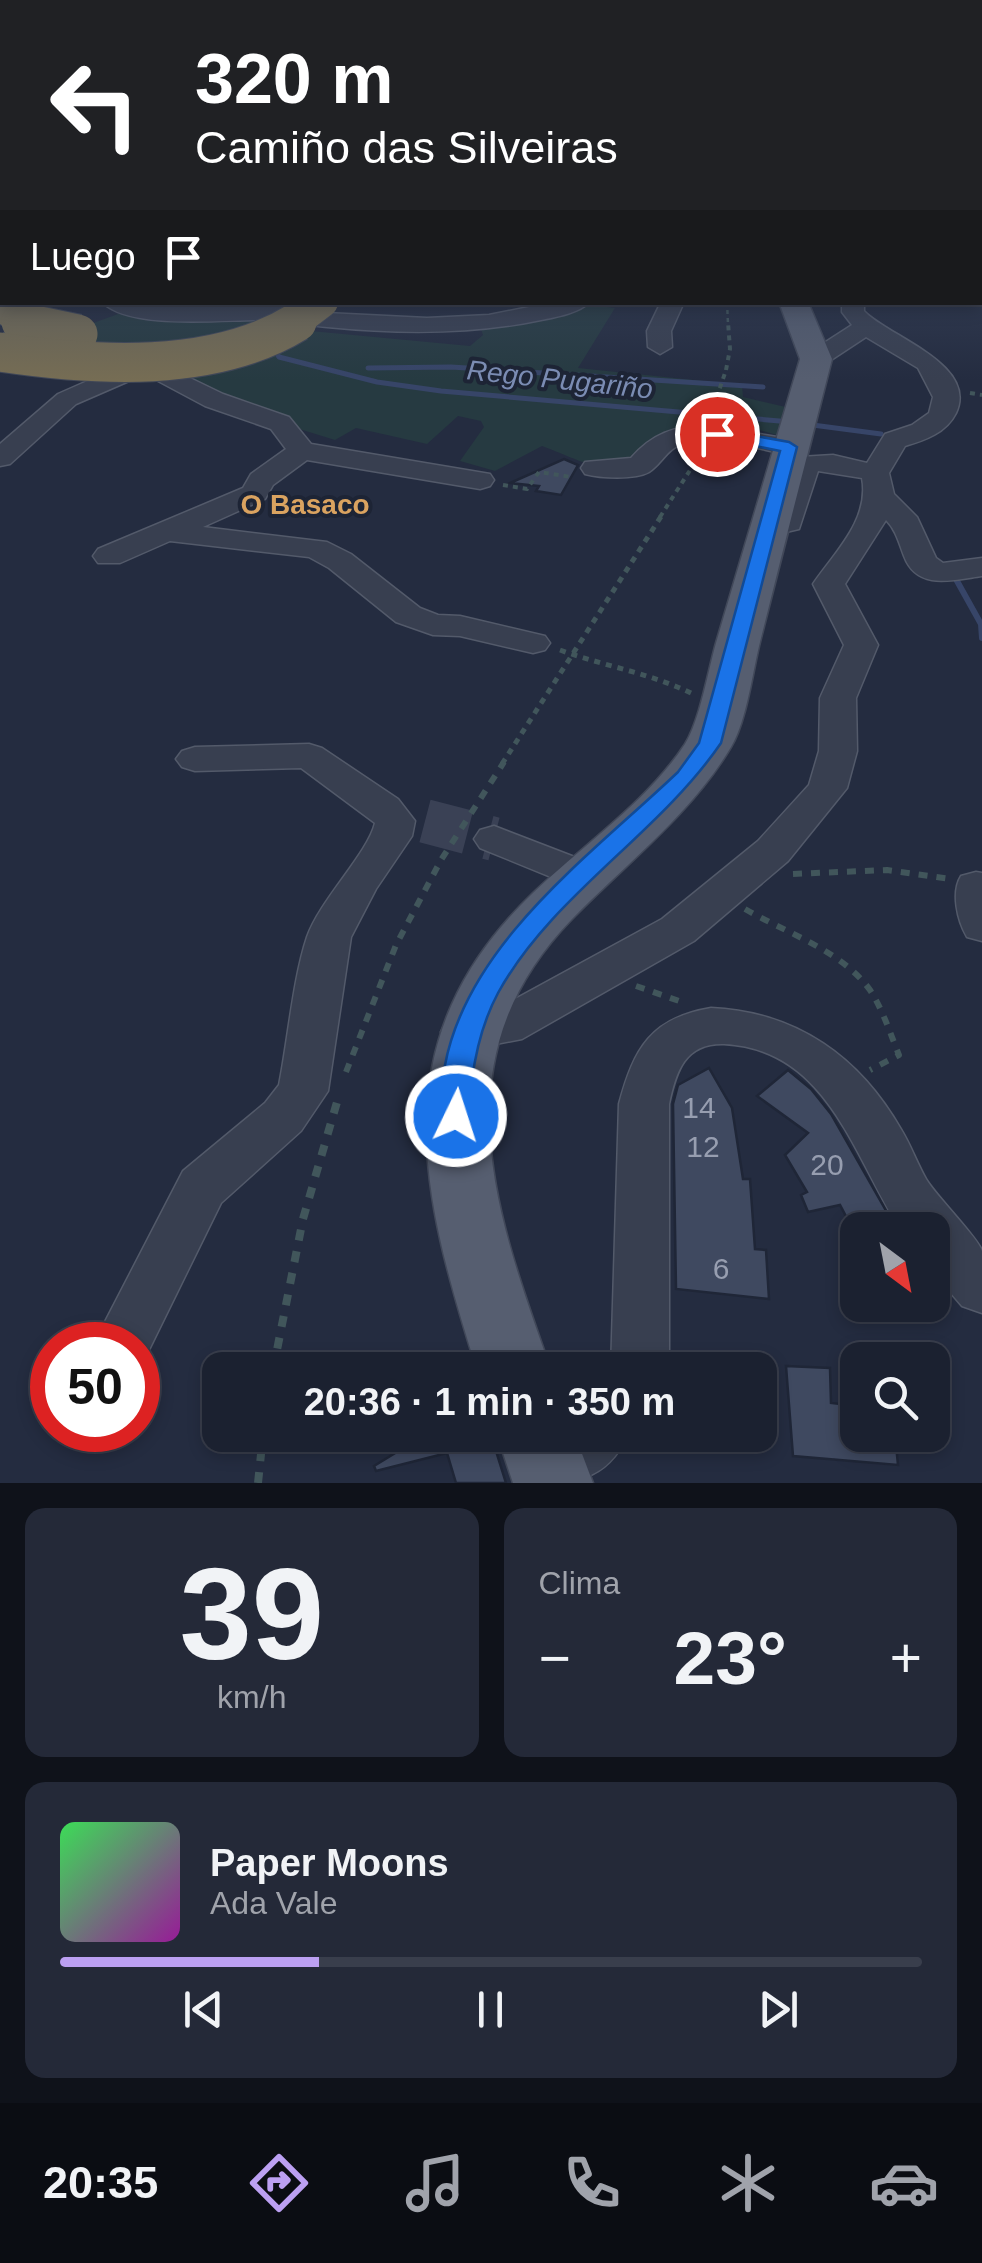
<!DOCTYPE html>
<html lang="es">
<meta charset="utf-8">
<style>
:root{--surface:#1b2130;--page:#242938;--text:#f1f3f6;--muted:#a0a3ab;--line:#393e4c;--accent:#bca0f2}
body{margin:0;font-family:Arial,sans-serif;background:var(--page);color:var(--text);height:100vh;display:flex;flex-direction:column;font-size:38px;white-space:nowrap}
*{box-sizing:border-box;margin:0}
p{font-size:32px;color:var(--muted)}
.icon{flex:none;width:55px;height:55px;fill:none;stroke:currentColor;stroke-width:2;stroke-linecap:round;stroke-linejoin:round}
.map{position:relative;height:1483px;overflow:hidden}
.details{display:flex;flex-direction:column;gap:25px;padding:25px;background:#0f121a;flex:1}
.details>*{flex:none}
.banner{position:absolute;left:0px;top:0px;width:982px;height:305px;box-shadow:0 5px 15px #0003,0 0 0 2px var(--line);background:#202124;color:#fff;overflow:hidden}
.needle{width:65px;rotate:148deg}
.fabs{position:absolute;left:840px;top:1212px;display:grid;gap:20px}
.fabs a{display:grid;place-items:center;width:110px;height:110px;border-radius:20px;background:var(--surface);box-shadow:0 5px 15px #0003,0 0 0 2px var(--line);font-size:50px}
.speed{position:absolute;left:30px;top:1322px;display:flex;gap:20px;font-size:50px;font-weight:700;text-align:center}
.speed>*{display:grid;place-content:center;width:130px;height:130px;border-radius:50%;background:var(--surface);box-shadow:0 5px 15px #0003,0 0 0 2px var(--line);line-height:1}
.speed .limit{border:15px solid #d22;background:#fff;color:#111}
.pin{position:absolute;display:grid;place-items:center;width:85px;height:85px;color:#fff;margin:-42px;border:5px solid #fff;border-radius:50%;box-shadow:0 2px 10px #0007}
.me{position:absolute;width:110px;margin:-55px;rotate:4deg;stroke-linejoin:round;filter:drop-shadow(0 0 8px #0008)}
.turn{display:flex;align-items:center;gap:35px;height:210px;padding:0 30px;font-size:45px}
.turn .icon{width:130px;height:130px;stroke-width:2.5}
.turn b{display:block;font-size:70px;line-height:85px}
.then{display:flex;align-items:center;height:95px;padding:0 30px;background:#0003;gap:20px;font-size:38px}
.big{font-size:75px;font-weight:800;line-height:1.1}
.details .tile{flex:1;display:flex;flex-direction:column;justify-content:center;gap:15px;min-width:0;padding:0 35px;border-radius:20px;background:var(--page)}
.details .dial{align-items:center;gap:0}
.dial b{font-size:130px;line-height:1}
.song{display:flex;align-items:center;gap:30px}
.cover{width:120px;height:120px;border-radius:15px;background:linear-gradient(135deg,hsl(130 70% 55%),hsl(300 70% 35%))}
.played{height:10px;border-radius:5px;background:linear-gradient(90deg,var(--accent) 30%,var(--line) 30%)}
.keys{display:flex;justify-content:space-around;direction:ltr}
.heat{display:flex;justify-content:space-between;align-items:center;font-size:55px;direction:ltr}
.details .tiles{flex:1;display:grid;gap:25px;grid-template-columns:1fr 1fr}
.tile:last-child{grid-column:span 2}
.trip{position:absolute;left:202px;top:1352px;width:575px;height:100px;border-radius:20px;background:var(--surface);box-shadow:0 5px 15px #0003,0 0 0 2px var(--line);font-weight:800;line-height:100px;text-align:center}
.menu{display:flex;height:160px;justify-content:space-around;align-items:center;background:#0b0d13;color:var(--muted)}
.menu .icon{width:70px;height:70px}
.menu .selected{color:var(--accent)}
.menu b{font-size:45px;color:var(--text)}
.map>svg:first-child{display:block}
</style>
<div class="map">
<svg width="982" height="1483" viewBox="0 0 982 1483">
<rect width="100%" height="100%" fill="#242c40"/>
<!-- green -->
<path fill="#263a41" d="M577,303l38,5 -37,60 164,17 1,12 47,11 -13,27 -57,-16 -3,15c-41,2 -45,21 -78,32 -34,11 -66,-9 -97,-20l-47,25 -35,-10 24,-34 -3,-6 -23,-5 -31,28 -71,-16 -21,12 -55,-17 -192,-77v-21l30,-11 47,-4 108,3 38,18 159,15 13,-11 -3,-9z"/>
<g fill="none" stroke-linecap="round" stroke-linejoin="round">
<!-- stream-far1 -->
<g stroke="#374568" stroke-width="5">
<polyline points="272,345 279,357 377,382 441,391 791,422"/>
<polyline points="368,368 451,367 763,387"/>
<polyline points="805,424 881,434"/>
</g>
<!-- stream -->
<polyline stroke="#374568" stroke-width="6" points="957,581 981,624 982,638"/>
</g>
<!-- building -->
<g fill="#3f4960" stroke="#1f2637" stroke-width="2.5">
<polygon points="564,459 578,465 561,495 536,491 539,486 510,483"/>
<polygon points="709,1068 732,1108 743,1179 750,1179 755,1249 766,1250 769,1299 676,1289 673,1104 678,1085"/>
<polygon points="788,1070 811,1089 831,1114 897,1230 864,1230 862,1223 849,1222 840,1205 808,1212 801,1195 807,1192 785,1155 808,1133 757,1096"/>
<polygon points="786,1366 830,1368 831,1403 858,1406 858,1435 895,1435 898,1465 793,1456"/>
<polygon points="412,1435 491,1435 506,1483 456,1483 447,1453 376,1471 374,1466 413,1442"/>
</g>
<g fill="none" stroke-linecap="round" stroke-linejoin="round">
<!-- minor-tunnel -->
<polyline stroke="#3a4155" stroke-width="44" stroke-dasharray="44 21" stroke-linecap="butt" points="425,821 494,839"/>
<!-- minor casing -->
<g stroke="#535a6a" stroke-width="3">
<g id="minor">
<path d="M102,302l173,4 51,7 101,5 62,-3 65,-13h36c-11,11 -34,15 -49,18 -70,15 -143,14 -214,7 -17,-1 -35,-6 -53,-7 -42,-2 -142,12 -172,-18z"/>
<polygon points="661,302 684,302 671,331 672,347 660,354 648,347 647,331"/>
<path d="M842,302h22v9c23,25 115,53 92,102 -10,20 -31,27 -51,33l-16,27 5,21 23,23 19,41 7,5 39,-5v18c-29,4 -65,15 -78,-20 -5,-13 -8,-26 -18,-36l-41,64 33,61 -22,53 1,53 -10,37 -59,73 -94,80 -172,98 -57,11 -17,-5 -7,-13 7,-13 47,-9 167,-91 96,-78 51,-56 10,-34 1,-53 24,-53 -31,-61c22,-32 57,-65 49,-106l-44,-7 -19,58 -30,7 -11,-3 -4,-6 4,-6 17,-4 14,-46 11,-14 33,-2 34,8 18,-29 27,-9 17,-12 4,-16 -15,-29 -52,-31 -41,27h-18l-3,-5 3,-5 45,-29 -10,-13z"/>
<polygon points="130,349 223,394 289,417 311,444 490,474 494,480 490,486 480,489 307,460 273,485 265,499 203,527 327,542 351,554 420,608 438,615 460,616 545,636 550,643 545,650 533,653 460,636 433,635 396,622 329,568 309,557 170,541 120,563 98,563 93,556 98,549 243,488 251,474 286,449 271,429 205,406 145,374 76,404 10,464 0,466 0,444 58,394 126,364 118,356"/>
<path d="M706,425l83,14 14,8 -14,8c-32,-6 -71,-20 -103,-12 -19,4 -23,20 -37,29 -14,8 -49,6 -64,2l-4,-6 4,-6 46,-4c21,-24 43,-32 75,-33z"/>
<path d="M309,744l13,4 76,51 17,22 -3,15 -36,53 -25,48 -23,154 -27,40 -80,72 -79,161 -4,2v-21h-45l90,-174 82,-68 14,-18c9,-45 14,-106 28,-148 13,-37 61,-84 68,-114l-74,-55 -106,3 -13,-4 -6,-8 6,-8 13,-4z"/>
<polygon points="494,826 598,866 604,876 598,886 583,890 480,848 474,839 480,830"/>
<path d="M976,872l6,1v68l-15,-4c-10,-17 -16,-45 -6,-61z"/>
<path d="M711,1008c86,4 149,49 191,123 9,15 15,32 24,48 10,17 53,60 56,72 0,19 0,43 0,62l-20,-7 -30,-35v-41h-31c-47,-71 -72,-181 -177,-186 -39,-1 -48,27 -55,60v266h-58l8,-266c15,-56 32,-86 92,-96z"/>
<path d="M548,1435h80c-23,48 -55,48 -106,48l-4,-10 9,-22z"/>
</g>
</g>
<!-- major casing -->
<g stroke="#414859" stroke-width="3">
<g id="major">
<path d="M779,302h29l24,57c-24,93 -48,186 -71,279 -8,30 -14,83 -30,109 -39,66 -105,117 -159,172 -134,138 -78,291 -21,451h-74c-57,-180 -96,-331 56,-477 50,-48 114,-91 152,-149 15,-24 23,-73 31,-101 28,-95 56,-189 84,-284z"/>
<polygon points="497,1435 575,1435 593,1483 513,1483"/>
</g>
</g>
<!-- highway casing -->
<g stroke="#404757" stroke-width="4">
<polygon id="highway" points="2,207 2,225 0,226 0,208"/>
</g>
<!-- path-far4 -->
<polyline stroke="#41565b" stroke-width="2.5" stroke-dasharray="4 4" stroke-linecap="butt" points="727,302 728,324"/>
<!-- path-far3 -->
<g stroke="#41565b" stroke-width="4" stroke-dasharray="5 5" stroke-linecap="butt">
<polyline points="726,370 730,349 728,322"/>
<polyline points="970,393 982,395"/>
<polyline points="503,485 527,489 539,472 571,477"/>
<polyline points="660,517 694,464"/>
</g>
<!-- path-far2 -->
<g stroke="#41565b" stroke-width="5" stroke-dasharray="6 6" stroke-linecap="butt">
<path d="M560,650c44,16 89,23 131,43"/>
<polyline points="502,764 662,515"/>
</g>
<!-- path-far1 -->
<g stroke="#41565b" stroke-width="6" stroke-dasharray="9 9" stroke-linecap="butt">
<polyline points="793,874 887,870 950,879"/>
<path d="M745,909c41,24 96,41 125,81 13,20 20,43 29,65l-29,15"/>
<polyline points="636,986 682,1002"/>
<polyline points="346,1072 396,945 441,860 504,762"/>
</g>
<!-- path -->
<g stroke="#41565b" stroke-width="8" stroke-dasharray="11 11" stroke-linecap="butt">
<polyline points="273,1370 303,1219 337,1102"/>
<polyline points="258,1483 263,1435"/>
</g>
<!-- minor -->
<use href="#minor" fill="#383f50" fill-rule="evenodd"/>
<!-- major -->
<use href="#major" fill="#565e70" fill-rule="evenodd"/>
<!-- highway -->
<use href="#highway" fill="#766d54" fill-rule="evenodd"/>
<!-- highway-bridge-far1 casing -->
<g stroke="#404757" stroke-width="32" stroke-linecap="butt">
<g id="highway-bridge-far1">
<polyline points="0,307 32,324"/>
<polyline points="294,324 323,302"/>
</g>
</g>
<!-- highway-bridge casing -->
<g stroke="#404757" stroke-width="41" stroke-linecap="butt">
<g id="highway-bridge">
<polyline points="21,322 78,334"/>
<path d="M0,352c94,14 213,22 297,-30"/>
</g>
</g>
<!-- path-bridge -->
<polyline stroke="#41565b" stroke-width="4" stroke-dasharray="5 5" stroke-linecap="butt" points="694,464 726,370"/>
<!-- highway-bridge-far1 -->
<use href="#highway-bridge-far1" stroke="#766d54" stroke-width="30"/>
<!-- highway-bridge -->
<use href="#highway-bridge" stroke="#766d54" stroke-width="39"/>
</g>
<!-- sky -->
<linearGradient id="sky" x2="0" y2="1"><stop stop-color="#141823"/><stop offset="0.45" stop-color="#3f4b64"/><stop offset="1" stop-color="#3f4b64" stop-opacity="0"/></linearGradient>
<rect width="982" height="380" fill="url(#sky)"/>
<!-- route -->
<path fill="#1a73e8" stroke="#114b97" stroke-width="2.5" d="M717,429l72,13 8,5 -76,296c-63,92 -169,152 -223,250 -15,28 -22,56 -26,87 -2,15 2,31 -5,45l-11,3 -11,-3c-9,-18 -4,-41 0,-60 23,-122 147,-211 233,-293l21,-29 81,-292 -69,-14 -2,-3z"/>
<g text-anchor="middle" stroke-width="8" stroke-linejoin="round" paint-order="stroke">
<!-- far-water labels -->
<g font-size="28" font-style="italic" fill="#7b8cb3" stroke="#1d2435">
<text transform="translate(560 379) rotate(6)" y="10">Rego Pugariño</text>
</g>
<!-- far-neighbourhood labels -->
<g font-size="28" font-weight="bold" fill="#daa360" stroke="#1d2435">
<text x="305" y="514">O Basaco</text>
</g>
<!-- near-number labels -->
<g font-size="30" fill="#979eb0">
<text x="699" y="1118">14</text>
<text x="703" y="1157">12</text>
<text x="827" y="1175">20</text>
<text x="721" y="1279">6</text>
</g>
</g>
</svg>
<div class="fabs">
<a><svg class="needle" viewBox="-14 -14 28 28"><path d="M0-13l5 13h-10z" fill="#e53935"/><path d="M0 13l5-13h-10z" fill="#a0a3ab"/></svg></a>
<a><svg class="icon" aria-label="search" viewBox="0 0 24 24"><circle cx="10" cy="10" r="6"/><path d="M15 15l6 6"/></svg></a>
</div>
<div class="speed"><div class="limit">50</div></div>
<div class="pin" style="left:717px;top:434px;background:#d93025"><svg class="icon" aria-label="arrive" viewBox="0 0 24 24"><path d="M6 21V4h12l-3 4 3 4H6"/></svg></div>
<svg class="me" style="left:456px;top:1116px" viewBox="-20 -20 40 40"><circle r="17" fill="#1a73e8" stroke="#fff" stroke-width="3"/><path d="M0-11L8 9 0 5-8 9z" fill="#fff"/></svg>
<div class="trip">20:36 · 1 min · 350 m</div>
<div class="banner">
<div class="turn"><svg class="icon" aria-label="left" viewBox="0 0 24 24"><path d="M17 20v-9H6M10 6l-5 5 5 5"/></svg><div><b>320 m</b>Camiño das Silveiras</div></div>
<div class="then">Luego<svg class="icon" aria-label="arrive" viewBox="0 0 24 24"><path d="M6 21V4h12l-3 4 3 4H6"/></svg></div>
</div>
</div>
<section class="details">
<div class="tiles">
<div class="tile dial"><b>39</b><p>km/h</p></div>
<div class="tile"><p>Clima</p>
<div class="heat"><a>−</a><b class="big">23°</b><a>+</a></div>
</div>
<div class="tile">
<div class="song"><i class="cover"></i><div><b>Paper Moons</b><p>Ada Vale</p></div></div>
<div class="played"></div>
<div class="keys"><svg class="icon" aria-label="previous" viewBox="0 0 24 24"><path d="M18 5L8 12l10 7zM5 5v14"/></svg><svg class="icon" aria-label="pause" viewBox="0 0 24 24"><path d="M8 5v14M16 5v14"/></svg><svg class="icon" aria-label="next" viewBox="0 0 24 24"><path d="M6 5l10 7-10 7zM19 5v14"/></svg></div>
</div>
</div>
</section>
<nav class="menu">
<b>20:35</b>
<svg class="icon selected" aria-label="directions" viewBox="0 0 24 24"><path d="M12 3l9 9-9 9-9-9zM9 14v-3h6M13 9l2 2-2 2"/></svg>
<svg class="icon" aria-label="music" viewBox="0 0 24 24"><path d="M9 18V5l10-2v13"/><circle cx="6" cy="18" r="3"/><circle cx="16" cy="16" r="3"/></svg>
<svg class="icon" aria-label="phone" viewBox="0 0 24 24"><path d="M5 4h4l2 5-3 2q2 4 5 5l2-3 5 2v4C11 20 4 13 5 4z"/></svg>
<svg class="icon" aria-label="climate" viewBox="0 0 24 24"><path d="M12 3v18M4 7l16 10M4 17L20 7"/></svg>
<svg class="icon" aria-label="car" viewBox="0 0 24 24"><path d="M5 17H2v-5l4-1 3-4h7l3 4 3 1v5h-3M9 17h6M6 11h13"/><circle cx="7" cy="17" r="2"/><circle cx="17" cy="17" r="2"/></svg>
</nav>
